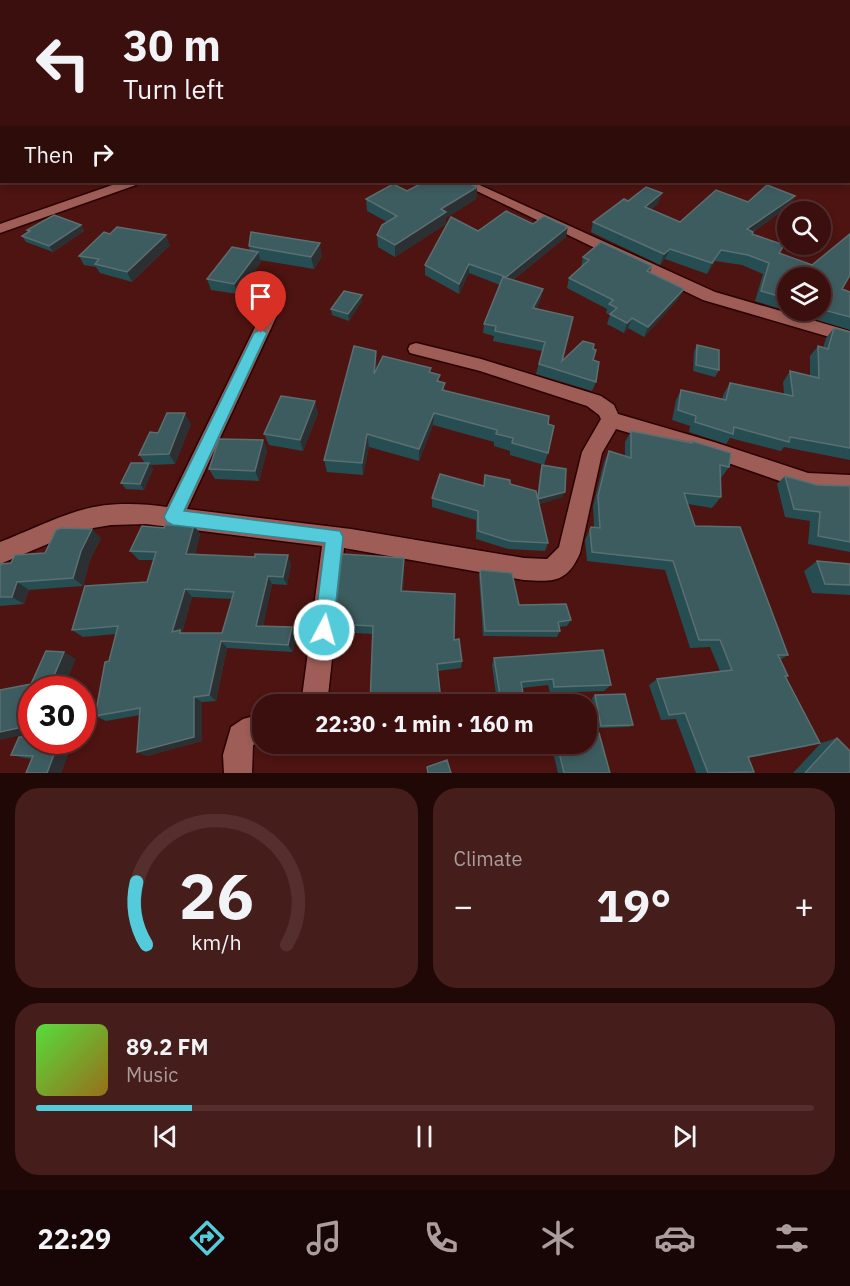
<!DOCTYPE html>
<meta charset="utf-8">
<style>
:root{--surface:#3a0f0d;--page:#451d1b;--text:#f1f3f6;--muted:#ab9c9d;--line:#542f2e;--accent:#53cbda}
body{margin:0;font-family:"IBM Plex Sans",sans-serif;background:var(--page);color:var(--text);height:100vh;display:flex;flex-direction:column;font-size:22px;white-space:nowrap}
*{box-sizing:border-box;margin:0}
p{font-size:20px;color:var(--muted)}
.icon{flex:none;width:33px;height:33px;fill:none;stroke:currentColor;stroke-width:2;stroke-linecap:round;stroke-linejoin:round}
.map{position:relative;height:773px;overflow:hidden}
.details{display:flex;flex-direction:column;gap:15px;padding:15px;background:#200807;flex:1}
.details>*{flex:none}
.top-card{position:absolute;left:0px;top:0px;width:850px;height:183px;box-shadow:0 3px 9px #0003,0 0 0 2px var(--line);background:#3a0f0d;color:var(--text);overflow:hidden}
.buttons{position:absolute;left:777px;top:201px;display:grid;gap:12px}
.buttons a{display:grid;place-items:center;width:54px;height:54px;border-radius:50%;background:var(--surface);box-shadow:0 3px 9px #0003,0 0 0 2px var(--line);font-size:30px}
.speed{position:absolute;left:18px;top:676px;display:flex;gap:12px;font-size:30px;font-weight:700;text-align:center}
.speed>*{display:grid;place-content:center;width:78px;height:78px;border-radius:50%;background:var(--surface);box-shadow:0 3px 9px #0003,0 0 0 2px var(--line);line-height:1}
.speed .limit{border:9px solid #d22;background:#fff;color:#111}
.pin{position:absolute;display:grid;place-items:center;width:51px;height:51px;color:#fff;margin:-62px -26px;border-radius:50% 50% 50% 0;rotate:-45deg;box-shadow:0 0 6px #0007}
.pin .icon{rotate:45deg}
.me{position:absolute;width:66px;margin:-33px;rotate:6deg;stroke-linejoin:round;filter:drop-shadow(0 0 4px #0008)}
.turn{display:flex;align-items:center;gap:21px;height:126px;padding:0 24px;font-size:27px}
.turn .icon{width:78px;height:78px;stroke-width:2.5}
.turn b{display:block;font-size:42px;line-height:51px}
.then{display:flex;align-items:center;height:57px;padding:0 24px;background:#0003;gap:12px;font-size:22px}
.big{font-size:45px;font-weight:700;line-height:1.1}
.details .tile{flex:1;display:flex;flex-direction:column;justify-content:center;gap:9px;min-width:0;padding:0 21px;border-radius:24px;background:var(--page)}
.details .dial{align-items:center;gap:0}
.dial svg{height:156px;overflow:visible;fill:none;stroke:var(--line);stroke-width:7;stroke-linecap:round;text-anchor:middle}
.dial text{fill:var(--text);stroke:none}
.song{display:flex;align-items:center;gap:18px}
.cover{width:72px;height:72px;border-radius:9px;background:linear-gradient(135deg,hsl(110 70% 55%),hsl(40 70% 35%))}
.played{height:6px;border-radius:3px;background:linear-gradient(90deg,var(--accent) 20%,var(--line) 20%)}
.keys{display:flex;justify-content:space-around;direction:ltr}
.heat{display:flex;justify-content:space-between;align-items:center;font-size:33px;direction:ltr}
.details .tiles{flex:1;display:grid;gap:15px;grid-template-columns:1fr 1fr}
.tile:last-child{grid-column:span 2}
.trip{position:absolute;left:252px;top:694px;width:345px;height:60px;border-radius:24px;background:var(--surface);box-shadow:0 3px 9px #0003,0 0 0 2px var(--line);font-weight:700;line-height:60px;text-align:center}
.dock{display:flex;height:96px;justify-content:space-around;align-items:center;background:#170605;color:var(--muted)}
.dock .icon{width:42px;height:42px}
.dock .selected{color:var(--accent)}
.dock b{font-size:27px;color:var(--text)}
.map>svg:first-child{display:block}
</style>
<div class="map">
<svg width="850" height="773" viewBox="0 0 850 773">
<rect width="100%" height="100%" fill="#4d1411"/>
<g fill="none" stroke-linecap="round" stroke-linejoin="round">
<!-- street casing -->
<g stroke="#2b0203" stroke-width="3">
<g id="street">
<polygon points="386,0 397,0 384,2"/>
<polygon points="413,0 422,0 424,2 414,2"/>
<polygon points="436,0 446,0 434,2"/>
<polygon points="709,0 719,0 721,2 710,2"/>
<rect x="849" y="80" width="1" height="6"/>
<polygon points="121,182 138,182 136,185 0,233 0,224"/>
<polygon points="458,182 473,182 715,292 850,331 850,343 703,300"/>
<path d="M270,308l6,1 2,4 -91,196 164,20 173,29 23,1 12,-12 23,-95 19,-33 -2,-4 -12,-9 -107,-35 -70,-18 -2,-4 2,-4 6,-2 65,16 120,37 13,9 4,9 96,28 94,31 42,2v18l-42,-2 -94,-33 -98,-29 -14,24 -22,100c-13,30 -27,29 -56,27l-180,-32 -17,157h-26l21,-159 -176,-22 -35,1 -30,5 -81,34v-22c26,-10 52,-23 78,-31 28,-9 61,-8 89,-4l95,-194 2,-4z"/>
<polygon points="262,714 262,741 253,745 252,773 224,773 223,755 231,727 243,719"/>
</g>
</g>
<!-- street -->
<use href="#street" fill="#9e5e57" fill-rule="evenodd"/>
</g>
<!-- wall -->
<g fill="#264d52" fill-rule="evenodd">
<polygon points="777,0 850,0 850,55 849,54 849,2 781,2"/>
<polygon points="477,187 476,199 446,218 446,224 395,257 378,247 377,235 387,222 367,211 366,199 407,191"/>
<path d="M795,196l-6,10 -36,26 -1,2 28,20 32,11 35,-28 3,-5v43l-8,14 8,3v38l-95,-29 8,-27 -21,-9 -27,-4 -8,13 -42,-15 -5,6 -69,-33 2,-10 35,-21 30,3 -7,5 29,13 68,-20zM788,278h32v32h-32z"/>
<polygon points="533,224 566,237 513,280 543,289 541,298 536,309 562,361 593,349 593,360 596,382 592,391 536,374 542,351 493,341 494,336 483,333 484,324 500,285 469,273 459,294 425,275 425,265 478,231"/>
<polygon points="81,225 84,231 53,252 26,242 22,236 28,232 27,230"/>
<polygon points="110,234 170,245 132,282 100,273 96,267 84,265 79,256"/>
<polygon points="249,246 322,256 314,269 260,260 261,262 238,294 211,290 207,279 250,250"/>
<polygon points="583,257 652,266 650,273 679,298 644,337 628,328 624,333 607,324 610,315 606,313 607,309 567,288 569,278 581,267"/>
<polygon points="362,295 362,301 349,321 332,315 331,309"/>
<polygon points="834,328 850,332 850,460 784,447 781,451 730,438 726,444 689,432 690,426 672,420 676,400 681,390 722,399 724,393 730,383 784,394 783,382 790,371 810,376 810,356 818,346 823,348 826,338"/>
<polygon points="697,345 719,370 715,377 693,371 694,351"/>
<polygon points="377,365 377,368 431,372 440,381 445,390 548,424 548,453 544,465 510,455 510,451 494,446 494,442 433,425 419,461 369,447 363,475 327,472 324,460"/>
<polygon points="318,413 303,451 269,445 264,434"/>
<polygon points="191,424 175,464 150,465 153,469 144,490 126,489 121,483 145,463 139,455 158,433"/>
<polygon points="631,431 691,442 692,441 729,467 721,478 721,497 712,508 688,504 695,526 788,655 780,660 788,676 786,677 820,743 805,747 748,758 751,773 696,773 676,719 661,720 649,685 657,679 720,671 710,647 690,648 665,570 587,561 585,540 591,527 594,527 593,506 604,462 609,451 625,456 625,442"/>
<polygon points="263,440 267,451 259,481 215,479 209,469"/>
<polygon points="542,465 563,497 539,504 548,543 545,551 508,549 476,539 476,520 432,507 432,498 484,486 485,475 510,484 537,498 540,471"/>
<polygon points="785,476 817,485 850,486 850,552 808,544 810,521 785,517 777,484"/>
<path d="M194,525l6,9 -5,21 96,9 -4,21 -15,-1 -9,42 29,1 4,8 -3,17 -66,-4 -11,53 -14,1v39l-55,15 -10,-4 3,-37 -34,6 -11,-5 21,-82 -33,3 -11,-7 75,-48 7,-22h-15l-9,-9 34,-23zM192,597l40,2 -10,34h-40z"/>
<polygon points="101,538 90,560 83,586 29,590 24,604 0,606 0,564 11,563 45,553"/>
<polygon points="817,561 850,564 850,595 812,593 804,571"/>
<polygon points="404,567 403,592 454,640 462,661 461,668 438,671 441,701 496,695 492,665 494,658 611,685 604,691 550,693 548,685 522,688 525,705 370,705 373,634 337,632 334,624"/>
<polygon points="480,570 519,605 571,620 567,626 559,627 560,631 557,637 483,636 479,576"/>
<polygon points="595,695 633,725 629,727 598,728 592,698"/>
<polygon points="837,738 850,773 793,773 821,743"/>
<polygon points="32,741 67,741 72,743 61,773 26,773 32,759 25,758 11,755"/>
<polygon points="441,744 500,744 498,746 442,752"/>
<polygon points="551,744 586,744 610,773 558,773"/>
</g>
<!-- shaded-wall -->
<g fill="#2c3032">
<polygon points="2,167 2,178 0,179 0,168"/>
<polygon points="477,187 476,199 446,218 446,224 395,257 395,245 441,209"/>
<polygon points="662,193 658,204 642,217 645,207"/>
<polygon points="795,196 789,206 741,240 747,229"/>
<polygon points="81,225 84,231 53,252 49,246"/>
<polygon points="568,227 566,237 504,287 506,277"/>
<polygon points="166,235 170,245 132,282 127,272"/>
<polygon points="320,243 322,256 314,269 311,257"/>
<polygon points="670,249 665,259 660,265 664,254"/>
<polygon points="721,250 715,261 707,274 712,263"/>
<polygon points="258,252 261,262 238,294 234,284"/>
<polygon points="469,264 469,273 459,294 459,284"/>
<polygon points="543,289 541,298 531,318 533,308"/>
<polygon points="684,289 679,298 644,337 648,327"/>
<polygon points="362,295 362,301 349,321 348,314"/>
<polygon points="632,318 628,328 624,333 627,323"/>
<polygon points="376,351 377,365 375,387 374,374"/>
<polygon points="315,401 318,413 303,451 300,440"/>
<polygon points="185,413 191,424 175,464 169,454"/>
<polygon points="434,413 433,425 419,461 419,449"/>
<polygon points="367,434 369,447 363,475 362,463"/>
<polygon points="263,440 267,451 259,481 255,471"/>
<polygon points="149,463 153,469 144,490 140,484"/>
<polygon points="565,492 563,497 537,505 538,499"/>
<polygon points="194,525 200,534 193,563 186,554"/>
<polygon points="92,529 101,538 90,560 83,586 73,578 81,551"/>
<polygon points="288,555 291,564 287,585 283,577"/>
<polygon points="404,558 404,567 402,600 401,591"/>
<polygon points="268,576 272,584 262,633 256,626"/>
<polygon points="17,582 29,590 24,604 12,597"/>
<polygon points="185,589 192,597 182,633 187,638 172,632"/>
<polygon points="292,627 296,635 293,652 288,645"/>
<polygon points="221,641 227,648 216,701 209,695"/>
<polygon points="64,652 76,659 63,690 48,690"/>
<polygon points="194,697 202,702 202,741 147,756 137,752"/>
<polygon points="32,725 32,733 0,740 0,732"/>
<polygon points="59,741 67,741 72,743 61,773 47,773"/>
</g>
<!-- building -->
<g fill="#3d5c5f" stroke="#5b6f71" stroke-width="1.5" fill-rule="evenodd">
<polygon points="799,0 850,0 850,46 849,45 849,2 803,2"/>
<polygon points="0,159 2,159 2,167 0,168"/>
<polygon points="424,182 466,182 477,187 441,209 446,212 395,245 377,235 382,225 397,216 366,199 393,184 407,191"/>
<polygon points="767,185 795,196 747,229 753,232 752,234 784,245 779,253 812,265 850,234 850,275 842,289 850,292 850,317 820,309 820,278 788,278 788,299 761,291 769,263 748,255 721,250 712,263 670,249 664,254 593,222 624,199 628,201 646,187 662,193 645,207 680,222 716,190 748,202"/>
<polygon points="506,211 533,224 544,216 568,227 506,277 469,264 459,284 425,265 451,217 478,231"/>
<polygon points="54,215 81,225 49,246 22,236 30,231 27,230"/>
<polygon points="117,227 166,235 127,272 95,264 99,259 79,256 104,232 110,234"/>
<polygon points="251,232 320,243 311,257 249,246"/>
<polygon points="601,242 652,266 647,271 684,289 648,327 632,318 627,323 610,314 617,308 609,304 613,300 569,278 589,260 583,257"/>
<polygon points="232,247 258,252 234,284 207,279"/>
<polygon points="503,277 543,289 533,308 573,317 562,361 583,341 594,344 593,349 596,350 593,360 599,362 596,382 539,364 545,342 495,331 496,326 484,324"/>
<polygon points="344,291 362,295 348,314 331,309"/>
<polygon points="834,328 850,332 850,448 790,437 789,442 734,427 733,434 695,422 696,416 678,410 681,390 726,400 730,383 793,396 790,371 819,378 818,346 828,349"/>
<polygon points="697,345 719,350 719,370 696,365"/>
<polygon points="354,346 376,351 374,374 383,356 431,368 429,372 440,375 437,381 445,383 442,390 549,416 548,424 554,426 548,453 512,443 513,438 496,434 497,430 434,413 419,449 367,434 362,463 324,460"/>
<polygon points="281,396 315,401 300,440 264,434"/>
<polygon points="167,413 185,413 169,454 139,455 150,432 158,433"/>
<polygon points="631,431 692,443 692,441 731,453 729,467 720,465 721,497 684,493 695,526 740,527 788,655 778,655 788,676 785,676 820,743 748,757 754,772 708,773 685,713 669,715 657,679 732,670 720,640 699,640 673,561 592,552 590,530 591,527 600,528 598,496 609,451 631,458"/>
<polygon points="219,439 263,440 255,471 209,469"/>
<polygon points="131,463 149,463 140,484 121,483"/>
<polygon points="542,465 566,469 565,492 538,499"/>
<polygon points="440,474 484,486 485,475 510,480 510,484 536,491 548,543 510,541 478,531 478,511 432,498"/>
<polygon points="785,476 817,485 850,486 850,542 818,536 820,512 794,509"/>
<path d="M165,525h29l-8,29 69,3v-3l33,1 -5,22 -15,-1 -12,50 36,1 -4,18 -67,-4 -12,54 -15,2v40l-57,15 3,-44 -45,8 10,-54 4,-1 9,-35 -46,4 13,-44 62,-4 9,-30 -26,-1 12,-25 22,2zM185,589l49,3 -12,41h-42v-3l-8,2z"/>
<polygon points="61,528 92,529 81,551 73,578 17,582 12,597 0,597 0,564 11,563 15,555 45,553 56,530"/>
<polygon points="342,554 404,558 401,591 455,594 454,640 459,639 462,661 437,664 441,701 500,695 494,658 603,650 611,685 554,687 553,679 521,682 525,705 370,705 373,626 334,624"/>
<polygon points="817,561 850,564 850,585 825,584"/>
<polygon points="480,570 512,573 519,605 566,604 571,620 558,622 560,631 485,631"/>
<polygon points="46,651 64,652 48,690 32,690 32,725 0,732 0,690 31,684"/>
<polygon points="625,694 633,725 601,726 595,695"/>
<polygon points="599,733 610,773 564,773 557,744 586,744 586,735"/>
<polygon points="19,737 32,737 32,741 59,741 47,773 26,773 33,756 11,755"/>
<polygon points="837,738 850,751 850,773 805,773"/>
<polygon points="442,744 481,744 442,748"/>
<polygon points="447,760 451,773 428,773 427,767"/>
</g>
<!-- route -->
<polygon fill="#53cbda" stroke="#36848e" stroke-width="1.5" points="261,329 267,333 184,511 340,531 343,537 333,630 330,636 324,639 317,636 314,630 325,543 173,525 167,522 164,517 254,333"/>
</svg>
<div class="buttons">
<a><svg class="icon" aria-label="search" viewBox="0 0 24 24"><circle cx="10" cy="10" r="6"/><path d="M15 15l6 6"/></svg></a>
<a><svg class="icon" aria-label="layers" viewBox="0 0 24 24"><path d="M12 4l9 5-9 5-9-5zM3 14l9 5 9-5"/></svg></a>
</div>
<div class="speed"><div class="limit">30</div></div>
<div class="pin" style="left:261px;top:333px;background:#d93025"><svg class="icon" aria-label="arrive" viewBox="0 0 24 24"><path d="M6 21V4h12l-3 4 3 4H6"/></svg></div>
<svg class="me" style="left:324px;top:630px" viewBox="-20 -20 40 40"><circle r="17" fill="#53cbda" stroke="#fff" stroke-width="3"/><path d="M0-11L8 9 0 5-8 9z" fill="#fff"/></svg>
<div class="trip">22:30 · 1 min · 160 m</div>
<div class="top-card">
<div class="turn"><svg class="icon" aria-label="left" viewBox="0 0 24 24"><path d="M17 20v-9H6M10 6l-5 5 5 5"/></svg><div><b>30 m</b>Turn left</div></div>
<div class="then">Then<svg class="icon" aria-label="right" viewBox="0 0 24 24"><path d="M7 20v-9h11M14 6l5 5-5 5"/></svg></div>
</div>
</div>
<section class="details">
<div class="tiles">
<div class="tile dial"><svg viewBox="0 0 100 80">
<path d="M14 69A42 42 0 1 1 86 69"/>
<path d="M14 69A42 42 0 0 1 9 37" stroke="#53cbda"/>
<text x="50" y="56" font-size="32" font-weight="700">26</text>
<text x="50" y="72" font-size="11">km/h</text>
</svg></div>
<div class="tile"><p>Climate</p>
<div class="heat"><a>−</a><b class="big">19°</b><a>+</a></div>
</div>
<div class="tile">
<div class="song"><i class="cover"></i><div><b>89.2 FM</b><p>Music</p></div></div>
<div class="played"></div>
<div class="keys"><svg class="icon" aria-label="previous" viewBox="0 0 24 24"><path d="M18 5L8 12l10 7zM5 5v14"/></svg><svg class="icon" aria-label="pause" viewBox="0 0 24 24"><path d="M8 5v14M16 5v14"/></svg><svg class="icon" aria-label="next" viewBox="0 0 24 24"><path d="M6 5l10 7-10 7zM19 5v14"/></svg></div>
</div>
</div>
</section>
<nav class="dock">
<b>22:29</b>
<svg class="icon selected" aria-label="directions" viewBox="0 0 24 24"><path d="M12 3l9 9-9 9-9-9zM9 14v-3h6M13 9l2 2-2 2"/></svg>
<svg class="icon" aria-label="music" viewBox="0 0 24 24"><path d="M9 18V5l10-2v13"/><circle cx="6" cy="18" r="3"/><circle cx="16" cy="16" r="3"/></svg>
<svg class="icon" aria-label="phone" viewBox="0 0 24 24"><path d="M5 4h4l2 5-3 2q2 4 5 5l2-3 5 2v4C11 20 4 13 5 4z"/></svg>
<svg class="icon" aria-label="climate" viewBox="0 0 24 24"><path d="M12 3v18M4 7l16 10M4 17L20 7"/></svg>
<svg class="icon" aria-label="car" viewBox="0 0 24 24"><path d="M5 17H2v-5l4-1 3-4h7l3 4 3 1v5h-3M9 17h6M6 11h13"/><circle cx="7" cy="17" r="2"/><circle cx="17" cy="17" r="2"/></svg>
<svg class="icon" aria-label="filters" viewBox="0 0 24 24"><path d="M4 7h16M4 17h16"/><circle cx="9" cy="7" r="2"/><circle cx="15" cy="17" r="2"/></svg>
</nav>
